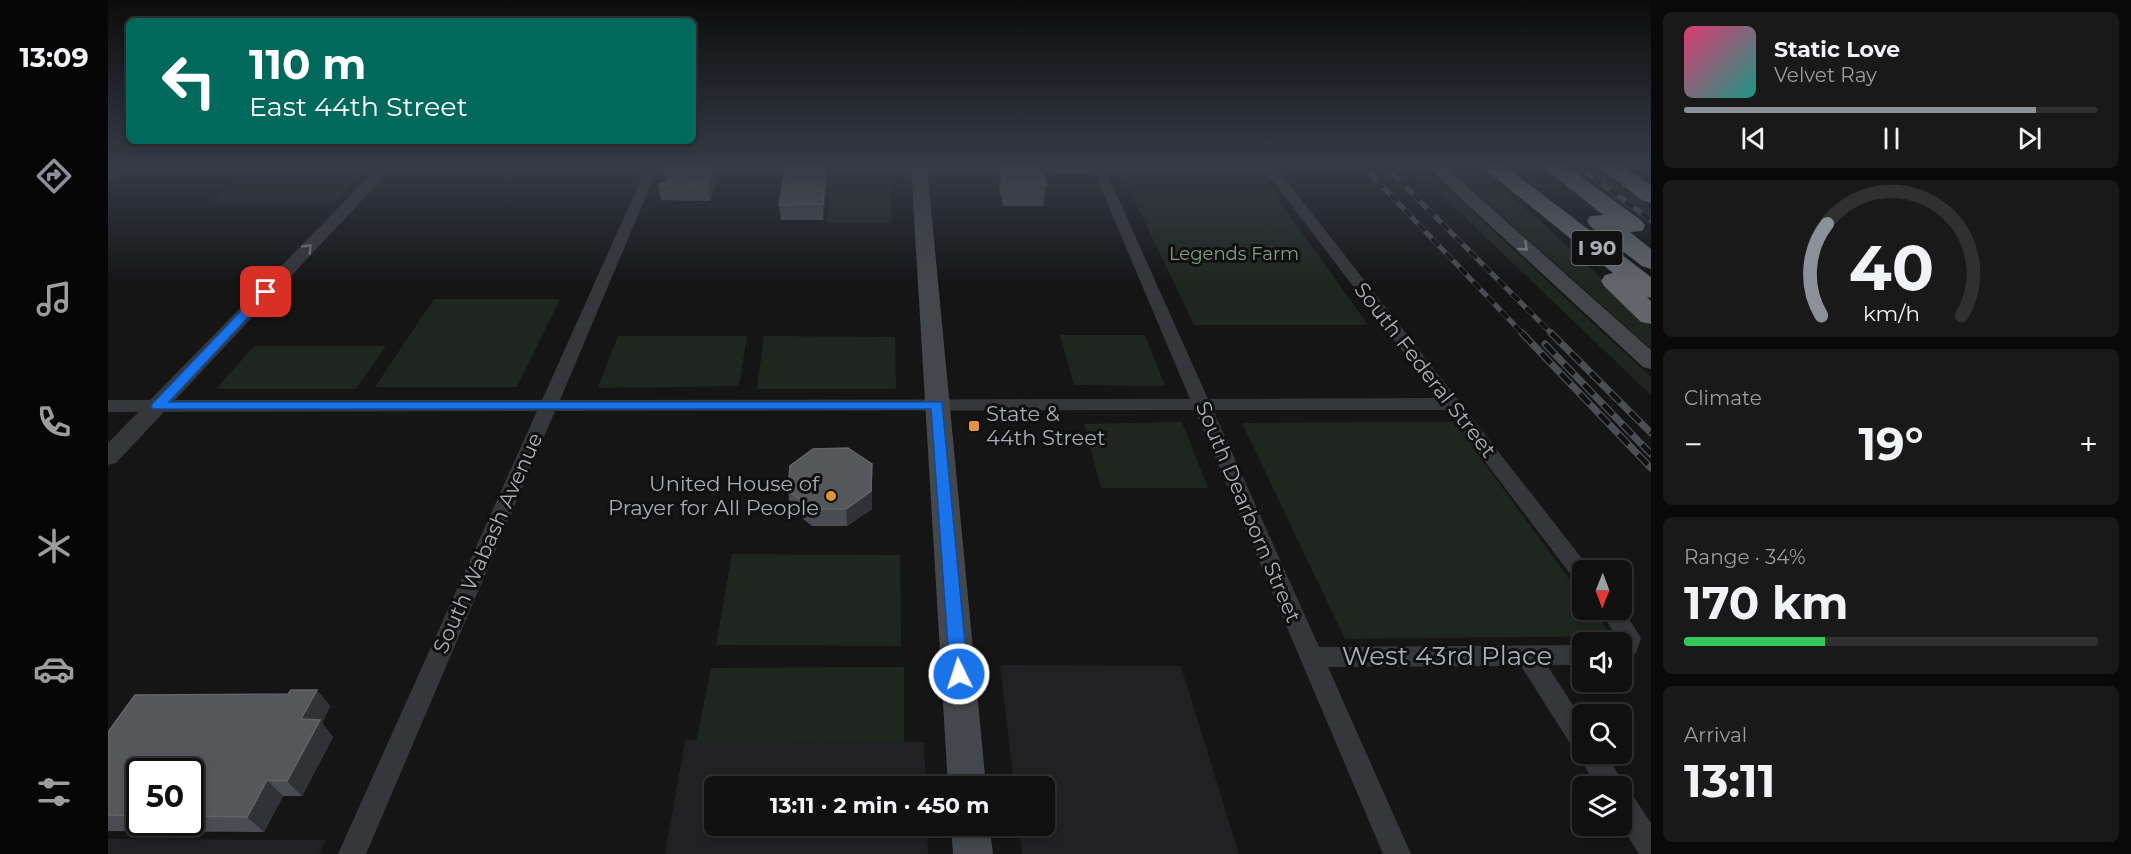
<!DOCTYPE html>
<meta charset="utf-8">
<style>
:root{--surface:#101010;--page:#191919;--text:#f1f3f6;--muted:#9c9d9f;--line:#303030;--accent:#8c9099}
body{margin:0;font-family:Montserrat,sans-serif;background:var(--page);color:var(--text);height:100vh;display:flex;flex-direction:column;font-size:22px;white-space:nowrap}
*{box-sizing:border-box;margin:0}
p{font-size:20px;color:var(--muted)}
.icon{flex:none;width:33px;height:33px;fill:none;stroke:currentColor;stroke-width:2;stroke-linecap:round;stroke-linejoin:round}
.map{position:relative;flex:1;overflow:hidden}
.sheet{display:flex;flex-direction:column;gap:12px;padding:12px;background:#090909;width:480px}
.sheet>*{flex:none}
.banner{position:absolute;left:18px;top:18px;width:570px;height:126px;border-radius:9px;box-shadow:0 3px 9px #0003,0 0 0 2px var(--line);background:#00695c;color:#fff;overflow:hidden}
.needle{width:39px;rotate:181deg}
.buttons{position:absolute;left:1464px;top:560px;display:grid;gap:12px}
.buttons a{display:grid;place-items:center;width:60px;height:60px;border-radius:9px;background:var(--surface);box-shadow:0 3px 9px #0003,0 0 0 2px var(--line);font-size:30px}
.speed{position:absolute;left:18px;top:758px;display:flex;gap:12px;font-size:30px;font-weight:700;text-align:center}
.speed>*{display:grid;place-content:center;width:78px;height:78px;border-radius:50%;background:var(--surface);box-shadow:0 3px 9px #0003,0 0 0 2px var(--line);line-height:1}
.speed .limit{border:3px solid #111;border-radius:9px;background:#fff;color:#111}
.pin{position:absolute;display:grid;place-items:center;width:51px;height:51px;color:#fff;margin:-26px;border-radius:12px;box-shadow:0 3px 9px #0006}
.me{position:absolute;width:66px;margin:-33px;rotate:356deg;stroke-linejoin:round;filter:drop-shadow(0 0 4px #0008)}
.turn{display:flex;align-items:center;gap:21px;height:126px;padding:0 24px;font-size:27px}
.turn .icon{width:78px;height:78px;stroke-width:2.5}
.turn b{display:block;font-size:42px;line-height:51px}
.big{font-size:45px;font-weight:700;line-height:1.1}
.sheet .card{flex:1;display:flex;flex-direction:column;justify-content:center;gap:9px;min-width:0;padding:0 21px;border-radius:9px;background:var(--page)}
.sheet .dial{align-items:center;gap:0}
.dial svg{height:156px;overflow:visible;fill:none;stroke:var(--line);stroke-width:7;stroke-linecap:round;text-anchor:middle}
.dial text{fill:var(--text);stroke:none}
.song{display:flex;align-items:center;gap:18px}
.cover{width:72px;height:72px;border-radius:9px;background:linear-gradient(135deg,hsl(340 70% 55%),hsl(170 70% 35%))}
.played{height:6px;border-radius:3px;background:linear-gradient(90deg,var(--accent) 85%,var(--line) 85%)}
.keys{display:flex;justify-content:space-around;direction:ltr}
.heat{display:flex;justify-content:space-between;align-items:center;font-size:33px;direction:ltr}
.charge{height:9px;border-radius:4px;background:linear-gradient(90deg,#34c759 34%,var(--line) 0)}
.trip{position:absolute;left:596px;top:776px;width:351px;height:60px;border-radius:9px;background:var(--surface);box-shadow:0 3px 9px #0003,0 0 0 2px var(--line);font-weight:700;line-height:60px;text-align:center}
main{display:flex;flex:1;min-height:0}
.menu{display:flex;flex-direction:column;width:108px;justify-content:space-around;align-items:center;background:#060606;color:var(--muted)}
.menu .icon{width:42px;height:42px}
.menu .selected{color:var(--accent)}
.menu b{font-size:27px;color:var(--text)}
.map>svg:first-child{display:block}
</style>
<main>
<nav class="menu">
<b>13:09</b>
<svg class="icon selected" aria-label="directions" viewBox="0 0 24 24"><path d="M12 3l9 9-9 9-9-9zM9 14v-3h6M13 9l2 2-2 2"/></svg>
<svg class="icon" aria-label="music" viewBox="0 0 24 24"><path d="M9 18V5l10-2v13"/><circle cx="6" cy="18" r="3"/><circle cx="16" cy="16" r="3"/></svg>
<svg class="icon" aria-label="phone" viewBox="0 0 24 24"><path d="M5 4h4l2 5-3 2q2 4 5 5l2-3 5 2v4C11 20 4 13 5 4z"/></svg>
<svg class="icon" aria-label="climate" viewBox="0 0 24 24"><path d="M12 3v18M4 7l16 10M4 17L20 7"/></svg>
<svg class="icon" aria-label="car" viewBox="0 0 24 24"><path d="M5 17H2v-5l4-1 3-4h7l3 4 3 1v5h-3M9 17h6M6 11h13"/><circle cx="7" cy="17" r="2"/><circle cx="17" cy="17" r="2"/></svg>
<svg class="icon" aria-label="filters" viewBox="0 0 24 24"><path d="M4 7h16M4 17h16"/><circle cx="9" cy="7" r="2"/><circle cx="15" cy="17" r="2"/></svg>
</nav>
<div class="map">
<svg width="1543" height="854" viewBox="0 0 1543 854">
<rect width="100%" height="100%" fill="#151516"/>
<!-- built -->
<g fill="#212123">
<polygon points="1462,166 1484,166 1543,208 1543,226"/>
<polygon points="134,176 253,176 225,204 99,204"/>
<polygon points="892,665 1073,666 1131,854 914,854 911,825 936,825 936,786 906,786"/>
<polygon points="577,740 816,742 818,786 606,786 606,825 819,825 820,854 557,854"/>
<polygon points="0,839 218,840 211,854 0,854"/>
</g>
<!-- green -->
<g fill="#1f261f">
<polygon points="1303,166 1315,166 1543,377 1543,395"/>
<polygon points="1338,166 1365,166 1436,224 1543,326 1543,349"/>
<polygon points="1014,174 1152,174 1260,325 1086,325"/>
<polygon points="722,180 782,180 784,223 719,223"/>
<polygon points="326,299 452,299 409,387 267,387"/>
<polygon points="952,335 1037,335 1057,386 966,385"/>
<polygon points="510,336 639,336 631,386 490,388"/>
<polygon points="656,336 787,337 788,389 649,389"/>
<polygon points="146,346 278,346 248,389 108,389"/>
<polygon points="1074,422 1100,488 993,488 976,424"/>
<polygon points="1346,422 1474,596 1474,609 1484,609 1504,636 1237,639 1134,423"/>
<polygon points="624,554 792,555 793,646 608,645"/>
<polygon points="796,667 796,742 588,743 603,668"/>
</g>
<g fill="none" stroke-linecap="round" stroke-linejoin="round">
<!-- minor -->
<g fill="#36373b" fill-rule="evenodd">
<path d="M539,166h628l316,404h-9v11l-8,-2 -128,-169h-233l106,237 263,-2v20h-35l35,54v34h24l19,33 -1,3 7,4 20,30v31h-12l-18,-29 1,-39h-25l-15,-24 -3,-11 -6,-3 -52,-82 -193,1 83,187h-28l-188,-444 -640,1 -189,443h-28l199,-443 -429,1v-12h434l101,-225h-529l-6,-4 6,-4zM999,173h160l171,225 -230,1zM987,174l95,225 -630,1 95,-225z"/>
<polygon points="1514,608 1533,638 1528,653 1514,661 1514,642 1508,642 1510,639 1491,609"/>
</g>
<!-- tertiary -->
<g fill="#36373b" fill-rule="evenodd">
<polygon points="4,166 20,166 5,178 0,180 0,168"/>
<polygon points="271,166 286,166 8,463 0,465 0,443"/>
</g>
<!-- secondary -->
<g fill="#44474b" fill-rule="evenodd">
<polygon points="803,166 819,166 878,786 840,786"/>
<polygon points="1318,166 1336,166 1543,350 1543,369 1535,367"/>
<polygon points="843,825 881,825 885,854 845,854"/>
</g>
<!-- motorway -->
<g fill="#62666b" fill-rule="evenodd">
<polygon points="1373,166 1397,166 1543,277 1543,298 1539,297 1543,301 1543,324 1533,322 1497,287 1493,281 1497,275 1505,273"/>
<polygon points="1434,166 1459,166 1534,221 1537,226 1534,231 1522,232 1543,249 1543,269 1534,266 1482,226 1479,221 1482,216 1495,215"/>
<polygon points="1489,166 1514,166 1543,185 1543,203 1535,201"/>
</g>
<!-- rail-far1 casing -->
<g stroke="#4b4e52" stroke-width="5">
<g id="rail-far1">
<polyline points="1255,166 1416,335"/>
<polyline points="1277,166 1445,335"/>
<polyline points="1469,166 1543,220"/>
</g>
</g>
<!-- rail casing -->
<g stroke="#4b4e52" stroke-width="7">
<g id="rail">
<polyline points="1414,333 1543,468"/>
<polyline points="1443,333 1543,433"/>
<polyline points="1437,344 1543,454"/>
</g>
</g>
<!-- rail-far1 -->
<use href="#rail-far1" stroke="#101011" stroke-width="4" stroke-dasharray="10" stroke-linecap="butt"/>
<!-- rail -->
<use href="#rail" stroke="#101011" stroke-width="4.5" stroke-dasharray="14" stroke-linecap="butt"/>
</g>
<!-- wall -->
<g fill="#4b4c51" fill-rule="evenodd">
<polygon points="556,166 606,166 608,181 602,201 553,200 550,185 560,181 558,181"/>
<polygon points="893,167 938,185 935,206 895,206 891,187"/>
<polygon points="719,180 715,220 673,220 671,205"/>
<polygon points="764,482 764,509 739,526 704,526 682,508 680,490"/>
<path d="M209,690l13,16 -8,17 11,14 -31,59h-19l-19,36 -156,-1v-99zM32,771h50v51h-50z"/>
</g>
<!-- shaded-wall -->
<g fill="#313235">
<polygon points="606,166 608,181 602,201 600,186"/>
<polygon points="718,166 719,180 715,220 715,204"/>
<polygon points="764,464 764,509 739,526 738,509"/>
<polygon points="209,690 222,706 214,723 225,737 194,796 179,781 193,719"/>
<polygon points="159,780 175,796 156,832 139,817"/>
</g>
<!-- building -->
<g fill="#55575b" stroke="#626469" stroke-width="1.5">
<polygon points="556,166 606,166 600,186 550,185 574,176"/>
<polygon points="678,166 718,166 715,204 671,205"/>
<polygon points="893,167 933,167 938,185 897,185"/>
<polygon points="740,448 764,464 763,491 738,509 703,509 680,490 682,466 705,449"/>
<polygon points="183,690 209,690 193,719 212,720 179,781 159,780 139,817 82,816 82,771 32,771 32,816 0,815 0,732 27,695 180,694"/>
</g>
<!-- one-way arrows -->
<defs><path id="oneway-chevron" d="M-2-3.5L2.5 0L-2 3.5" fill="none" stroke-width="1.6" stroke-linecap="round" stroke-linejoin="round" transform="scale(1.5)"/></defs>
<use stroke="#858a90" href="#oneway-chevron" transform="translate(1416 247) rotate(42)"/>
<use stroke="#75787e" href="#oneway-chevron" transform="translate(200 248) rotate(-46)"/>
<!-- sky -->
<linearGradient id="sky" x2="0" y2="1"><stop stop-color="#0c0c0c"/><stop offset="0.58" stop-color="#353b47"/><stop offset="1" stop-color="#353b47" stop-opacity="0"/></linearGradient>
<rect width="1543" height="285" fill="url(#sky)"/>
<!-- route -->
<polygon fill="#1a73e8" stroke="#114b97" stroke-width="1.5" points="158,288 164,292 162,294 61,402 834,402 860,674 857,680 851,682 844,680 842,674 823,409 45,409 43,406 45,403 154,289"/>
<!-- markers -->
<g fill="#e29441" stroke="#101011" stroke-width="2">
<rect x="860" y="420" width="12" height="12" rx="3"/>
<circle cx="723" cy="496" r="6"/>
</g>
<g text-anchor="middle" stroke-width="6" stroke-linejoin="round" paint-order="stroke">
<!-- far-park labels -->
<g font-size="18" fill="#839f80" stroke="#101011">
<text x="1126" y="260">Legends Farm</text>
</g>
<!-- shield labels -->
<rect fill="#101011" stroke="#7a7f84" stroke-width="1.5" x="1463.5" y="231" width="51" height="34" rx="4.5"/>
<g font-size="20" font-weight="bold" fill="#a8aeb5">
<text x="1489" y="255">I 90</text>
</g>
<!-- street labels -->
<g font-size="21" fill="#a8aeb5" stroke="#101011">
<text transform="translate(1317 370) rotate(52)" y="7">South Federal Street</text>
<text transform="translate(1140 512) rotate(67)" y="7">South Dearborn Street</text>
<text transform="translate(380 543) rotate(-66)" y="7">South Wabash Avenue</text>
</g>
<!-- poi labels -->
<g font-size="21" fill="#a8aeb5" stroke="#101011" text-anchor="start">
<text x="878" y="421">State &amp;<tspan x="878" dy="24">44th Street</tspan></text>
<text x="711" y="491" text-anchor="end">United House of<tspan x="711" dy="24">Prayer for All People</tspan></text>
</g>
<!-- near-street labels -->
<g font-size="26" fill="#a8aeb5" stroke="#101011">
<text x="1339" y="665">West 43rd Place</text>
</g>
</g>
</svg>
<div class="buttons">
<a><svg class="needle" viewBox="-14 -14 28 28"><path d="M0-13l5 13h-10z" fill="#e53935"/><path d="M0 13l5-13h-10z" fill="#9c9d9f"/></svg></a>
<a><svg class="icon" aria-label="sound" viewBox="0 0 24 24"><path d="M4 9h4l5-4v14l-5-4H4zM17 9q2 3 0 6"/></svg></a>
<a><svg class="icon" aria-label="search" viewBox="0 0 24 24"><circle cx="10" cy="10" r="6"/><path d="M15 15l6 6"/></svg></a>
<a><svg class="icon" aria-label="layers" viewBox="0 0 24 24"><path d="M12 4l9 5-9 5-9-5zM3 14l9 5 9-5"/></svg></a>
</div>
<div class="speed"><div class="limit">50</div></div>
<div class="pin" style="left:158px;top:292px;background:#d93025"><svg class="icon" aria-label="arrive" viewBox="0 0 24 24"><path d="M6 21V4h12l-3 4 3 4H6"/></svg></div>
<svg class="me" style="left:851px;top:674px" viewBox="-20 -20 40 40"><circle r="17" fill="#1a73e8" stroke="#fff" stroke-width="3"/><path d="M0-11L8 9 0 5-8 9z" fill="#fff"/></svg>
<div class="trip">13:11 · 2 min · 450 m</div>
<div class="banner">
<div class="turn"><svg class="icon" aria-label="left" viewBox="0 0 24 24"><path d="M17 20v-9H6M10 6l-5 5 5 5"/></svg><div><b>110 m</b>East 44th Street</div></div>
</div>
</div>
<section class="sheet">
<div class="card">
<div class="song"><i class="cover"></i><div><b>Static Love</b><p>Velvet Ray</p></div></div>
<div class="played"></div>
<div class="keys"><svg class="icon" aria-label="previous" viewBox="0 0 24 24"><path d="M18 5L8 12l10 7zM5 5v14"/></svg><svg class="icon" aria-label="pause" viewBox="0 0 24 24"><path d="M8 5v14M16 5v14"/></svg><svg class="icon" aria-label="next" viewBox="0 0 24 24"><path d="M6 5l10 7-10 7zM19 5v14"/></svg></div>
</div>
<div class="card dial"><svg viewBox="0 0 100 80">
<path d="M14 69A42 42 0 1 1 86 69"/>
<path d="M14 69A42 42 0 0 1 17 22" stroke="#8c9099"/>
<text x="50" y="56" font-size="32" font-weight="700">40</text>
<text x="50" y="72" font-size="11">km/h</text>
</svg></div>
<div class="card"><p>Climate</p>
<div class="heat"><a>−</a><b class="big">19°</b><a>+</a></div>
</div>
<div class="card"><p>Range · 34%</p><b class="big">170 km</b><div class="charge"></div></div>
<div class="card"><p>Arrival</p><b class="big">13:11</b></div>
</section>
</main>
